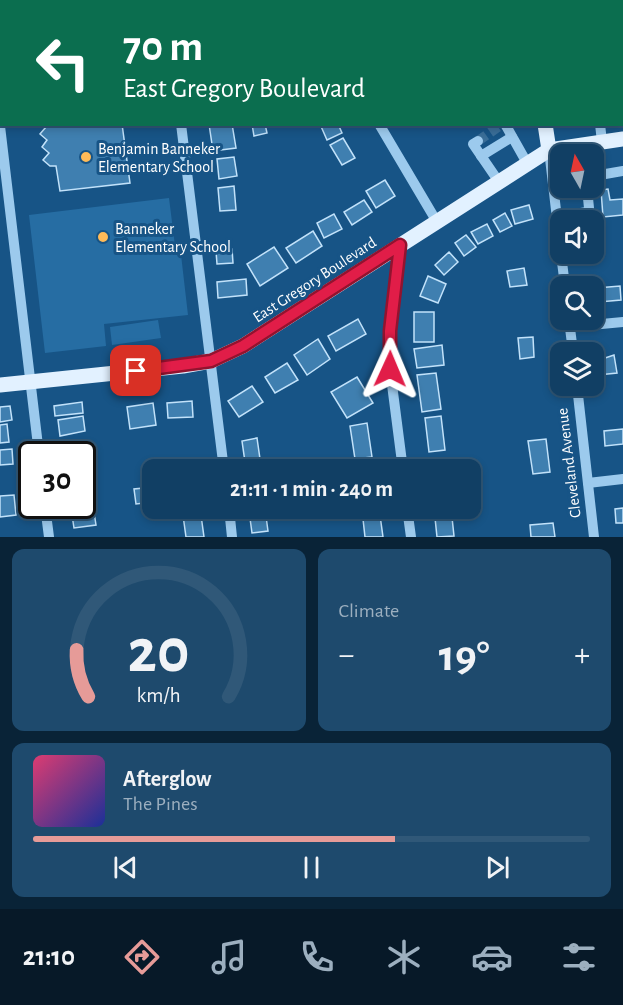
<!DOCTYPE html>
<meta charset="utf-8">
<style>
:root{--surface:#113f64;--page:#1e4a6d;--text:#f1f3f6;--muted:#9cafbf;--line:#305878;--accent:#e69b98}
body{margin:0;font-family:"Alegreya Sans",sans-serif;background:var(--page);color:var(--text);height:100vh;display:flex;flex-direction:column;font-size:22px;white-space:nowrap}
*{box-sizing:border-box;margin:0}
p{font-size:20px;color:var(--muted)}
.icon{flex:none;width:33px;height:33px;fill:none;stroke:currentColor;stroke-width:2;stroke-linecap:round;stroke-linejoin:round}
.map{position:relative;height:537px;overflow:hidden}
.details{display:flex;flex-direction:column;gap:12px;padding:12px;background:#092337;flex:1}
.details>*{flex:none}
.banner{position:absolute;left:0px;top:0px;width:624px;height:126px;box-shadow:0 3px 9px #0003,0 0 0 2px var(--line);background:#0b6e4f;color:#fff;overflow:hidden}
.needle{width:39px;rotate:351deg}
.tools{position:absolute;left:550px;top:144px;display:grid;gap:12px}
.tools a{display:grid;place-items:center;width:54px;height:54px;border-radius:12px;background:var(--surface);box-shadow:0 3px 9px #0003,0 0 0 2px var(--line);font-size:30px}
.speed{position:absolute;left:18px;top:441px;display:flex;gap:12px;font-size:30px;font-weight:700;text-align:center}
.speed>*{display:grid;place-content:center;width:78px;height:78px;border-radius:50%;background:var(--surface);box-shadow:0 3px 9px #0003,0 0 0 2px var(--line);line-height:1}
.speed .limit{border:3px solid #111;border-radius:9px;background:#fff;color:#111}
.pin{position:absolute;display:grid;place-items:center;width:51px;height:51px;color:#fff;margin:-26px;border-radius:12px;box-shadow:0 3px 9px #0006}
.me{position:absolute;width:66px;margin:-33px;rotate:1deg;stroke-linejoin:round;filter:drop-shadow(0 0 4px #0008)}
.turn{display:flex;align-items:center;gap:21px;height:126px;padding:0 24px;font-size:27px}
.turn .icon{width:78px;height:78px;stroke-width:2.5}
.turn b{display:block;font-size:42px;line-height:51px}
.big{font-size:45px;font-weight:700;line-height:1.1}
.details .tile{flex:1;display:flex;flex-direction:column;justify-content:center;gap:9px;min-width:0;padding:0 21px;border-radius:12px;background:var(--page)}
.details .dial{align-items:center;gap:0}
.dial svg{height:156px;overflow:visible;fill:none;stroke:var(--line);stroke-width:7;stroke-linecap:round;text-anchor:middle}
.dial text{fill:var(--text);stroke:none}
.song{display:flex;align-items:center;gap:18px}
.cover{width:72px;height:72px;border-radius:9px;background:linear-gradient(135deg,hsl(340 70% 55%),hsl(230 70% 35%))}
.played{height:6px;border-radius:3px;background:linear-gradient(90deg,var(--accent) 65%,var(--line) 65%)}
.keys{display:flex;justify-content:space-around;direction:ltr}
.heat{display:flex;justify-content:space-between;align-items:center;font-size:33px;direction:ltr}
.details .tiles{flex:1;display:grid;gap:12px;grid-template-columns:1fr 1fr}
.tile:last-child{grid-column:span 2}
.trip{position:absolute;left:142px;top:459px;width:339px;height:60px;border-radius:12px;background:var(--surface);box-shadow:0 3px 9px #0003,0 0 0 2px var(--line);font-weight:700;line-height:60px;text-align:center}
.tab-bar{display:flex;height:96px;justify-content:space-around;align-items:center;background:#071928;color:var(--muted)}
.tab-bar .icon{width:42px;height:42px}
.tab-bar .current{color:var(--accent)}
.tab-bar b{font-size:27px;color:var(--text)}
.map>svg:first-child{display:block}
</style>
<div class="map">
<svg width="623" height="537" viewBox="0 0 623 537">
<rect width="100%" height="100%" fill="#175486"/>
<!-- green -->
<g fill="#266da3">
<polygon points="169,198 175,246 180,246 188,315 104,324 106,346 45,353 29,215"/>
<polygon points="158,320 161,338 112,345 110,327"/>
</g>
<!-- building -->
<g fill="#3f7fb0" stroke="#c2e2fa" stroke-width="1.5">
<rect x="11" y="0" width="72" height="2"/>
<polygon points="560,0 623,0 623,26 622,2"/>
<polygon points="42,124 122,124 130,183 60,191 56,166 50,166 43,160 49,153 42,147 47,140 40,134 46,127"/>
<polygon points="209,124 232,124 236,148 213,151"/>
<polygon points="252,124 265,124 267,133 254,136"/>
<polygon points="320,124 338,124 342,133 327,140"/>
<polygon points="343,138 355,158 342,165 330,145"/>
<polygon points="234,157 237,176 219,179 217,159"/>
<polygon points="385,180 395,196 376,208 366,191"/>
<polygon points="234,186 236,210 220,211 218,188"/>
<polygon points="608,189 610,200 623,199 623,215 603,217 601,190"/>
<polygon points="364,200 372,212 352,225 344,212"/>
<polygon points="529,205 533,219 515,224 511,210"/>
<polygon points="505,213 512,226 500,232 493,220"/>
<polygon points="334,214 342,229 324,238 317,223"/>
<polygon points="487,224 493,236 478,244 471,232"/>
<polygon points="313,231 322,246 296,263 286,248"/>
<polygon points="466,235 476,247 464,256 455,243"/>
<polygon points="274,247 288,268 260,286 247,264"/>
<polygon points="232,249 233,263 217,264 216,251"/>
<polygon points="449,252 458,262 444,275 435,265"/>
<polygon points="524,268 527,285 510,287 507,271"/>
<polygon points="428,276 446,284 438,303 420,296"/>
<polygon points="246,279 247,295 218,298 217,282"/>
<polygon points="620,286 621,300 599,302 597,288"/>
<rect x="414" y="312" width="20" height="30"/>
<polygon points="358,319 366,334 336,351 328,336"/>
<polygon points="533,337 534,357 520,359 518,338"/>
<polygon points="318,339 330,359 307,375 294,355"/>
<polygon points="442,345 444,365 417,368 414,349"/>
<polygon points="614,355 617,373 598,375 596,361"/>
<polygon points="287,363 298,380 275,393 265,377"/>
<polygon points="436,373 441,409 422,412 417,375"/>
<polygon points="357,377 373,403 347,418 331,392"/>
<polygon points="252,386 263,402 239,417 228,401"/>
<polygon points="192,401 193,417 168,418 167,403"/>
<polygon points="82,402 83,413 55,416 54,406"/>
<polygon points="153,403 156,425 130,429 127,407"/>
<polygon points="10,406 12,420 0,422 0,407"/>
<polygon points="83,416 85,431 60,436 58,420"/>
<polygon points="441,416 445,450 429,452 425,418"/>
<polygon points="367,423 372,457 355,459 350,426"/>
<polygon points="7,424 9,442 0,443 0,425"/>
<polygon points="623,429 623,444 605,446 604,431"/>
<polygon points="257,438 260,459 245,462 242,441"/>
<polygon points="546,439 550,472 533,474 528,441"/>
<polygon points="85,444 87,457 68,454 67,446"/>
<polygon points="12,449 13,464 0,465 0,450"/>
<polygon points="446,460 447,470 428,470 427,462"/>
<polygon points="153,487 153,502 136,504 134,489"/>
<polygon points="91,490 93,503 82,504 82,491"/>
<polygon points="14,495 16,515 0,517 0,496"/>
<polygon points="182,508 200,508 204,537 186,537"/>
<polygon points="379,508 383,537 365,537 362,510"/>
<polygon points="434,508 451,508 454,536 437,537"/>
<polygon points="623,508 623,523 616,523 615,509"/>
<polygon points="265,509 268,531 252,533 249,511"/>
<polygon points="94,512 96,525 74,528 72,515"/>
<polygon points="553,523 555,537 531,537 530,525"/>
</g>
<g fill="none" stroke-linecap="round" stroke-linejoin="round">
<!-- minor-tunnel -->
<polyline stroke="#3a6e98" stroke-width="10" stroke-dasharray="10 5" stroke-linecap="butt" points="478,141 498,127"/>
<!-- minor -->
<g stroke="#9ccaed" stroke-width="10">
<polyline points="165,0 166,2"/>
<polyline points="345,0 345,2"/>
<polyline points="461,0 461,2"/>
<polyline points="181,124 224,470"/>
<polyline points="379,124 437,222"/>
<polyline points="505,124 527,163"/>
<polyline points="600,124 602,142"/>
<polyline points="0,126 39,454"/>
<polyline points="478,141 473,144 499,182"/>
<polyline points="549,150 561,253"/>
<polyline points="481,156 512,137"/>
<polyline points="594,176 623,171"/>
<polyline points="557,217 587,212 589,208 587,188"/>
<polyline points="401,245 390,331 390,369 403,470"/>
<polyline points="561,254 565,286"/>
<polyline points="569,320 573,352"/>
<polyline points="570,327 623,322"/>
<polyline points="577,386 594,537"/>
<polyline points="588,483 623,479"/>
<polyline points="45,506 49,537"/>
<polyline points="229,508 232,537"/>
<polyline points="407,508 411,537"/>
</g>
<!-- major -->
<g stroke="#e2f1ff" stroke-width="15">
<polyline points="530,0 530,2"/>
<polyline points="545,124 549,150"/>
<polyline points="0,385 183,366 211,361 243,346 549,150 623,139"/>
</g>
</g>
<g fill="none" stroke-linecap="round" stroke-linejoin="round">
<!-- route casing -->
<g stroke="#92132f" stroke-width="15">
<polyline id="route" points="136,371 211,361 243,346 400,245 390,331 390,369"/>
</g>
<!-- route -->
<use href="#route" stroke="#e11d48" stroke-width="10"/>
</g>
<!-- markers -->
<g fill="#ffbb58" stroke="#175486" stroke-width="2">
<circle cx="86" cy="157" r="6"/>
<circle cx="103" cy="237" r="6"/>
</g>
<g text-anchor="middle" stroke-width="6" stroke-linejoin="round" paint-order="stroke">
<!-- poi labels -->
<g font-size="16" fill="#fff" stroke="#175486" text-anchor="start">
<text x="98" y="154">Benjamin Banneker<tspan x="98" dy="18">Elementary School</tspan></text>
<text x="115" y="234">Banneker<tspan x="115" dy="18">Elementary School</tspan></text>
</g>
<!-- street labels -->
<g font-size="16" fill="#fff" stroke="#175486">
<text transform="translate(314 279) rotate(-33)" y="6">East Gregory Boulevard</text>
<text transform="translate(568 463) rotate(-97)" y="6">Cleveland Avenue</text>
</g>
</g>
</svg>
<div class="tools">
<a><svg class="needle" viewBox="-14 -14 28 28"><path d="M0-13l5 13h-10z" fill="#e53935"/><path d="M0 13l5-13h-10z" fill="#9cafbf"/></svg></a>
<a><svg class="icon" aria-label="sound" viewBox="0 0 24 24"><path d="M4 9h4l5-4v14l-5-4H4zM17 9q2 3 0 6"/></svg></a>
<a><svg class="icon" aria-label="search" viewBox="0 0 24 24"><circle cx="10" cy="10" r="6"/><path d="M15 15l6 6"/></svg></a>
<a><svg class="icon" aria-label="layers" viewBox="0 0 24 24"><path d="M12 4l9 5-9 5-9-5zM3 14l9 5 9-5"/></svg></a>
</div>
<div class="speed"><div class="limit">30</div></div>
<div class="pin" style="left:136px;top:371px;background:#d93025"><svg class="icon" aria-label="arrive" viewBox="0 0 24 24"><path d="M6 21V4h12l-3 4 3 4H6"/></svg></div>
<svg class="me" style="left:390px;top:369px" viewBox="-20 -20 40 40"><path d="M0-17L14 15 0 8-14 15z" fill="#e11d48" stroke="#fff" stroke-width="4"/></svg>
<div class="trip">21:11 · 1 min · 240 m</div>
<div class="banner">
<div class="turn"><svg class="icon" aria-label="left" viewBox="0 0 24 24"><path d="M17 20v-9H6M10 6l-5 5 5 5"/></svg><div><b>70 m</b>East Gregory Boulevard</div></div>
</div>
</div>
<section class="details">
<div class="tiles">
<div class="tile dial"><svg viewBox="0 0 100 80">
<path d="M14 69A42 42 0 1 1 86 69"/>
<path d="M14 69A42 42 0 0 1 8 45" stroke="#e69b98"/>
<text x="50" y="56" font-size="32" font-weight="700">20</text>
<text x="50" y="72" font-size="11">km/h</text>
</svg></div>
<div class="tile"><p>Climate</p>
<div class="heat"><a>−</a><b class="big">19°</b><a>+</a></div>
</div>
<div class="tile">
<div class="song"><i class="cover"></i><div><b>Afterglow</b><p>The Pines</p></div></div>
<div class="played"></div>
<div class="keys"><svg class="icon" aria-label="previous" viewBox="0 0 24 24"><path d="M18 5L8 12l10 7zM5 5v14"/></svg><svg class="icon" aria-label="pause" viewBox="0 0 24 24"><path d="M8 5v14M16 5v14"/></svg><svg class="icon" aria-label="next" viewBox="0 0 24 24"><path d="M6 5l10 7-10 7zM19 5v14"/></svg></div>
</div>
</div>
</section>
<nav class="tab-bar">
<b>21:10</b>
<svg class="icon current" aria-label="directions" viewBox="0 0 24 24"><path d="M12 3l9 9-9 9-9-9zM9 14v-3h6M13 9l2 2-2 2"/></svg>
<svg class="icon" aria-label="music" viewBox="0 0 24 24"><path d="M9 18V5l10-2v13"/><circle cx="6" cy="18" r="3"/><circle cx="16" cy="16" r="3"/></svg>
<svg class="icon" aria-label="phone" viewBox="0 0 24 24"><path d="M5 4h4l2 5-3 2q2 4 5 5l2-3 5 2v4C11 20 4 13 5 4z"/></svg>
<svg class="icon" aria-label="climate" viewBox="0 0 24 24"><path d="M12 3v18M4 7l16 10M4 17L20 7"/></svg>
<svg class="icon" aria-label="car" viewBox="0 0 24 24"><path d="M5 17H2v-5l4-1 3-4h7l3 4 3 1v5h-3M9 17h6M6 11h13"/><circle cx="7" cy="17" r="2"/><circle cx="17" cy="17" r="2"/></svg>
<svg class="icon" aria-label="filters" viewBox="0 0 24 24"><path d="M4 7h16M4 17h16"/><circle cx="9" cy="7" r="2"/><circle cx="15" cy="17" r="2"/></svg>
</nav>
